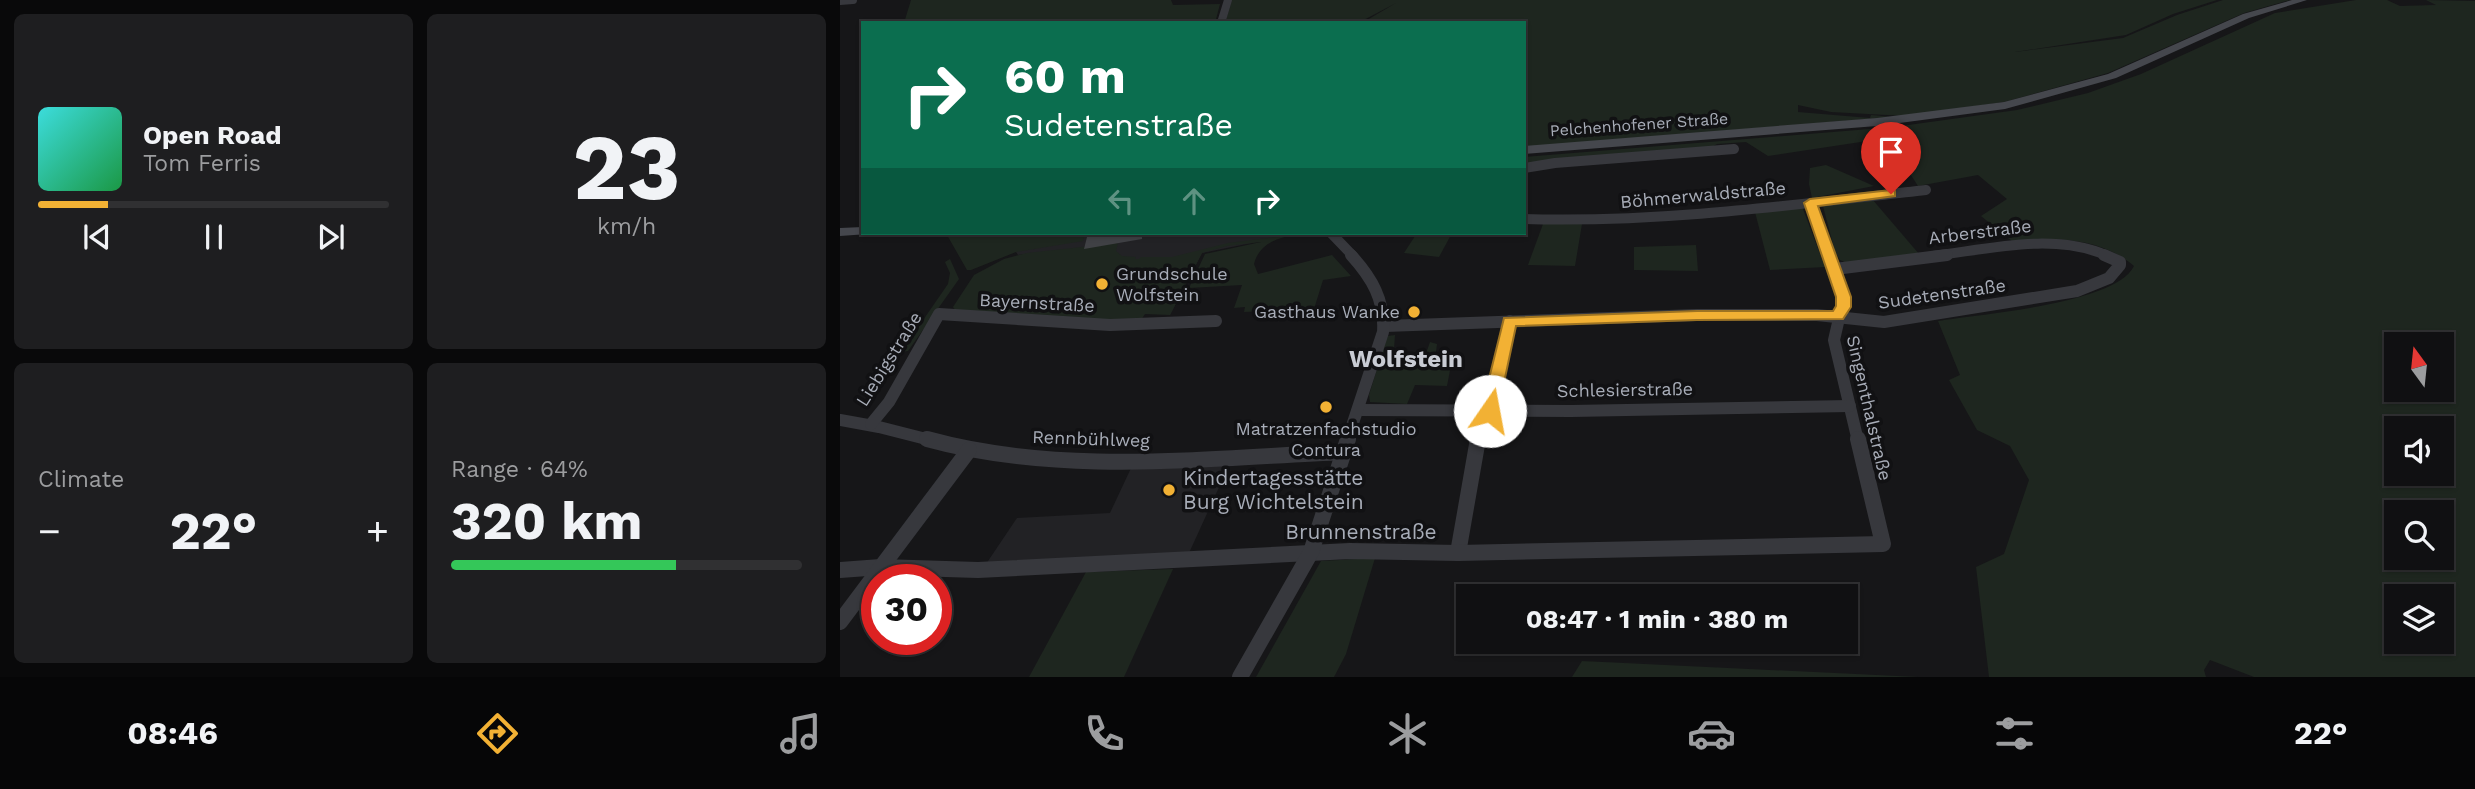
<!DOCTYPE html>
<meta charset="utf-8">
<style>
:root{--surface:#101012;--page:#1e1e20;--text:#f1f3f6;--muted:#9c9d9f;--line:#303032;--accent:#f2b134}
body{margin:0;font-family:"Work Sans",sans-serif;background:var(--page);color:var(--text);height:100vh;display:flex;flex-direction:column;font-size:26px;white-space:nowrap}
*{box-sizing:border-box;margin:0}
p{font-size:23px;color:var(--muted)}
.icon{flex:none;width:38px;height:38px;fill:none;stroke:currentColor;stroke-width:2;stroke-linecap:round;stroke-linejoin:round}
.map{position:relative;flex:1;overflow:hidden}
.details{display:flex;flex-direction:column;gap:14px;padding:14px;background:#09090a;width:840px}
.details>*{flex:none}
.top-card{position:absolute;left:21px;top:21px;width:665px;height:214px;border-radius:0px;box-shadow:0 2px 5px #0004,0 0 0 2px var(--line);background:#0b6e4f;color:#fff;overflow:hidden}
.needle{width:46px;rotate:345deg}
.tools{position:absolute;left:1544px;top:332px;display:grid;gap:14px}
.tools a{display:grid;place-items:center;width:70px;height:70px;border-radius:0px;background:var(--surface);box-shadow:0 2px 5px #0004,0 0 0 2px var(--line);font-size:35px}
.speed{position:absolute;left:21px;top:564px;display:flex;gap:14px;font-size:35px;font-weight:700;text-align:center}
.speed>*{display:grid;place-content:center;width:91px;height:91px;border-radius:50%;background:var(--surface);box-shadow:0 2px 5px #0004,0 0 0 2px var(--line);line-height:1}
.speed .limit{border:10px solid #d22;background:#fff;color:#111}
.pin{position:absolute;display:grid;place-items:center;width:60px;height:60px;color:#fff;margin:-72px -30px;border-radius:50% 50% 50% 0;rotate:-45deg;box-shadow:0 0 7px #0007}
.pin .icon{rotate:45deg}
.me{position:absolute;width:77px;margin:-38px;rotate:12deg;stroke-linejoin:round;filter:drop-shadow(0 0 5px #0008)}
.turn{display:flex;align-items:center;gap:24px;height:147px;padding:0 28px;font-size:32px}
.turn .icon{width:91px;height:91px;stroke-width:2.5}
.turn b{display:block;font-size:49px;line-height:60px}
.lanes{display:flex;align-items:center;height:66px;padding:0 28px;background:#0003;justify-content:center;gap:35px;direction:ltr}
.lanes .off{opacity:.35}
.big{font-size:52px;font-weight:700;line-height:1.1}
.details .widget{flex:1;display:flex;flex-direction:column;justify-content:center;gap:10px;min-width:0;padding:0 24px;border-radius:10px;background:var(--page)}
.details .dial{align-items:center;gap:0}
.dial b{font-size:91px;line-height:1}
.song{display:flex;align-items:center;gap:21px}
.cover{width:84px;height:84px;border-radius:10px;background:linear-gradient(135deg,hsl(180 70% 55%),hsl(140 70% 35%))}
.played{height:7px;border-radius:4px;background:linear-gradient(90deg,var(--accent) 20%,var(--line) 20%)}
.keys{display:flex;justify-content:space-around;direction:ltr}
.heat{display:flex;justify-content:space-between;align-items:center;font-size:38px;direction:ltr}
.charge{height:10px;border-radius:5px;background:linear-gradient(90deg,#34c759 64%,var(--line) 0)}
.details .tiles{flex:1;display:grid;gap:14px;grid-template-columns:repeat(2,1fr)}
.trip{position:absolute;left:616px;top:584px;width:402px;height:70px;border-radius:0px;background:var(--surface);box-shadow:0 2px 5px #0004,0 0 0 2px var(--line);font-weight:700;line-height:70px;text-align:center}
.tab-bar{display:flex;height:112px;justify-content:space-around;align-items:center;background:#060607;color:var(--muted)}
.tab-bar .icon{width:49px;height:49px}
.tab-bar .on{color:var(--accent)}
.tab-bar b{font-size:32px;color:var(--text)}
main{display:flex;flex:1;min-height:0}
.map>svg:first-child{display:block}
</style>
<main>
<section class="details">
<div class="tiles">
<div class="widget">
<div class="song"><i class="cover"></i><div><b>Open Road</b><p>Tom Ferris</p></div></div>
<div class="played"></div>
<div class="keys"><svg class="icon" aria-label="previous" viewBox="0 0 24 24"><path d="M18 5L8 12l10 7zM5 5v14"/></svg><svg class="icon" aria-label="pause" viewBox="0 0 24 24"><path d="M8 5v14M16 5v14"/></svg><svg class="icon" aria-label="next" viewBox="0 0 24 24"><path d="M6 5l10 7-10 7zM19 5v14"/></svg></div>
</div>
<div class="widget dial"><b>23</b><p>km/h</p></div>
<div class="widget"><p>Climate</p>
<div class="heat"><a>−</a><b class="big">22°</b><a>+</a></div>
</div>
<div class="widget"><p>Range · 64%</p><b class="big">320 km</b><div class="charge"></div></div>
</div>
</section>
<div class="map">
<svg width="1635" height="677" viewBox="0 0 1635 677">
<rect width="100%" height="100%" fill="#161618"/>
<!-- built -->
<g fill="#222225">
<polygon points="164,233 461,233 362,253 330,315 193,253 178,255"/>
<polygon points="391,461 349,553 146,564 177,518 270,513 292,466"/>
</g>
<!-- green -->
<g fill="#1e261f" fill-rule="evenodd">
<polygon points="71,0 331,0 333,5 380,4 375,23 64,23"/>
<polygon points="392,0 1377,0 1333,14 1286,35 1175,52 1283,38 1337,15 1383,0 1450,0 1404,13 1268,73 1164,102 1065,116 991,112 958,105 958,112 1030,118 1031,115 1053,117 684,147 684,23 522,23 556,3 518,23 385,23"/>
<path d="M1516,0h31l13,6 36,-1 -10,-5 49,1v676h-221l-44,-17 -6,10 2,7h-217l-13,-110 28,-13 25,-74 -19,-34 -33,-16 -28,-50 11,-5 -22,-54c42,-7 178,-17 196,-55 -34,-29 -78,-29 -121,-24l-32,-26 26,-17 -29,-24 -60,11 -31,-48 -119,18 -22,-14 -29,2 -9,5 -184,16v-8l370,-30 123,-17 71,-17 53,-19 134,-61zM1556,345h45v45h-45zM1556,429h45v45h-45zM1556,513h45v45h-45zM1556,597h45v45h-45z"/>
<polygon points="986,165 1034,186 972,198 969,184 970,168"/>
<polygon points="1032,199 1079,254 1007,263 1000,260 995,252 983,206"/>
<polygon points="952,207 963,209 985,267 930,270 915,212"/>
<polygon points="703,224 742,224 735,266 688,265"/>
<polygon points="110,233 245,233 243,241 176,252 131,270 127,270 107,235"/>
<path d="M441,233h20c-21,5 -41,8 -47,31l4,10 74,-19 19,21 -28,4 -9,29 -70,3 1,-5 -11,1 8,-23 -53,3 16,-34 56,-12 -34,4 -25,7 -32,62 -25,-1 -4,6 -77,-1 -109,-9 -2,-3 21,-32 30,-16 23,-6 91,-10 -2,8 6,5 14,1 -1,2h4l2,-2h31l56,-14 48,-6 6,-1z"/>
<polygon points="577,233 612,233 599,257 564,253"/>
<polygon points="856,245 858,271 794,270 794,247"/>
<polygon points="110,259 119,279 68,351 61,352 108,284 110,273 105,262"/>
<polygon points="555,335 553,364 583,362 590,342 597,344 595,360 612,360 607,386 575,385 567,404 530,402 529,395 546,340 548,336"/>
<polygon points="535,558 506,654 494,677 416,677 481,561"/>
<polygon points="333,569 284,677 189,677 246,572"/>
<polygon points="742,661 1078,677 732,677"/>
</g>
<!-- building -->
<polygon fill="#404145" points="248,233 302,233 302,239 244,249"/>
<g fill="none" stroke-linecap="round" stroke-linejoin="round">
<!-- minor-far3 -->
<g stroke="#37383d" stroke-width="8">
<polyline points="0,1 13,0"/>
<polyline points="381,23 388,0"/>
</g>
<!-- minor-far2 -->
<g stroke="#37383d" stroke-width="10">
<polyline points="684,168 715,163 894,149"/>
<polyline points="970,203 989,256"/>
<path d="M684,219c135,4 268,-14 402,-29"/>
<polyline points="491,233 513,256"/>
<path d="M1093,256c57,-7 121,-24 175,0"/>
</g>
<!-- minor-far1 -->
<g stroke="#37383d" stroke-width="12">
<polyline points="989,255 1004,297 994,340 1018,441"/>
<polyline points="995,269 1107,255"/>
<polyline points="545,326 857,315 977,315 1044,322 1237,291 1269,278 1280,265 1280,262 1264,255"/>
<polyline points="518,410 731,411 1010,406"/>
<polyline points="650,411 670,321"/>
<polyline points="0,420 39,427 94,441"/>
<polyline points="31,424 49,402 99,314 270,325 376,321"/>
<path d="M507,441l36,-109c2,-32 -11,-54 -32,-77"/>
<polyline points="638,441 643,411"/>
</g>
<!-- minor -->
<g stroke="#37383d" stroke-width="16">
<path d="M87,439c134,37 280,19 417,13"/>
<polyline points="618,553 638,439"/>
<polyline points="0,570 41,567 138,570 510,551 618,553 1043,544 1018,439"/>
<polyline points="0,622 129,450"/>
<polyline points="400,677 471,552 508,439"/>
</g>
<!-- secondary -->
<g fill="#45474d" fill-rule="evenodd">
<polygon points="1452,0 1467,0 1409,18 1276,78 1165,109 1037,126 684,154 684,146 1037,118 1164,102 1268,74 1403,14"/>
<polygon points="23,227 23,233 28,234 0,236 0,228"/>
</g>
</g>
<!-- route -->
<polygon fill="#f2b134" stroke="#9d7322" stroke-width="2" points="1051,190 1055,191 1055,196 978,206 1011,297 1011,307 1003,319 857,320 676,326 658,411 650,417 641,411 664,318 857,311 993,311 996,306 996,297 964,203 970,199"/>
<!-- markers -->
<g fill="#f2b134" stroke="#111113" stroke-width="2.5">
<circle cx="262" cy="284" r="7"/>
<circle cx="574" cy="312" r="7"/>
<circle cx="486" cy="407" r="7"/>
<circle cx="329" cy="490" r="7"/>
</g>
<g text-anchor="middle" stroke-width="7" stroke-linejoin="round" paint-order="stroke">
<!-- far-street labels -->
<g font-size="16" fill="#a8adb8" stroke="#111113">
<text transform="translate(799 124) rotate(-4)" y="6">Pelchenhofener Straße</text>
</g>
<!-- street labels -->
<g font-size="18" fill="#a8adb8" stroke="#111113">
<text transform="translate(863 195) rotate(-5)" y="6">Böhmerwaldstraße</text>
<text transform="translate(1140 232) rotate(-7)" y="6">Arberstraße</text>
<text transform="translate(1102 294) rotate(-8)" y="6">Sudetenstraße</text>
<text transform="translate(197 303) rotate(3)" y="6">Bayernstraße</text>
<text transform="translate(49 359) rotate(-58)" y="6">Liebigstraße</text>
<text transform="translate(785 390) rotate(-1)" y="6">Schlesierstraße</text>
<text transform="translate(1029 408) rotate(77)" y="6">Singenthalstraße</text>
<text transform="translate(251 439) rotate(2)" y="6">Rennbühlweg</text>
</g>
<!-- poi labels -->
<g font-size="18" fill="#a8adb8" stroke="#111113" text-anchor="start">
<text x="276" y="280">Grundschule<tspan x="276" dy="21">Wolfstein</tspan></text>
<text x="560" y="318" text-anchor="end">Gasthaus Wanke</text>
<text x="486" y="435" text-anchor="middle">Matratzenfachstudio<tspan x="486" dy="21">Contura</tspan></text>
</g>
<!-- near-poi labels -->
<g font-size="21" fill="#a8adb8" stroke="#111113" text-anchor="start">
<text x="343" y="485">Kindertagesstätte<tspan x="343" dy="24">Burg Wichtelstein</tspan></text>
</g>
<!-- near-street labels -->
<g font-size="21" fill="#a8adb8" stroke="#111113">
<text x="521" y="539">Brunnenstraße</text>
</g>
<!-- district labels -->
<g font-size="24" font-weight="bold" fill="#c9ccd4" stroke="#111113">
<text x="566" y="367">Wolfstein</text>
</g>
</g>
</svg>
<div class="tools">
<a><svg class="needle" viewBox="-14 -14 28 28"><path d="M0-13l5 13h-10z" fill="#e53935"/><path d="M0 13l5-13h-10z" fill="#9c9d9f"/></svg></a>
<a><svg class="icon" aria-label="sound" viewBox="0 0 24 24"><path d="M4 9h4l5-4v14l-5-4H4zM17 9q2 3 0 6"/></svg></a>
<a><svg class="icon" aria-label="search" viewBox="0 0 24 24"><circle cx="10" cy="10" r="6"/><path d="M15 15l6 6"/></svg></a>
<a><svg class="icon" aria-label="layers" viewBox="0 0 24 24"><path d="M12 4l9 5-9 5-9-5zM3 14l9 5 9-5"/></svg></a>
</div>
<div class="speed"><div class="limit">30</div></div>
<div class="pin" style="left:1051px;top:194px;background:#d93025"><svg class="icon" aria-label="arrive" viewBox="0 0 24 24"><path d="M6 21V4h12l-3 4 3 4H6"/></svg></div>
<svg class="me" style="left:650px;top:411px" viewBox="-20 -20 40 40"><circle r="19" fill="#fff"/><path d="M0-13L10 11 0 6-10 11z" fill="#f2b134"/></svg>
<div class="trip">08:47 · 1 min · 380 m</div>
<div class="top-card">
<div class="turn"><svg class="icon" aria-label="right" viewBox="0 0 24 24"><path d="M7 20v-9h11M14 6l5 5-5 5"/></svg><div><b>60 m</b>Sudetenstraße</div></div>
<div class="lanes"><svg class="icon off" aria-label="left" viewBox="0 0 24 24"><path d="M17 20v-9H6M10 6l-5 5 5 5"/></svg><svg class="icon off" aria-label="ahead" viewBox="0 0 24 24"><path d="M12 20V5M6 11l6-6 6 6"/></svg><svg class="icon" aria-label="right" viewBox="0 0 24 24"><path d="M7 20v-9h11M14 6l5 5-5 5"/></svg></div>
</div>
</div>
</main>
<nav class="tab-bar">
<b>08:46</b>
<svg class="icon on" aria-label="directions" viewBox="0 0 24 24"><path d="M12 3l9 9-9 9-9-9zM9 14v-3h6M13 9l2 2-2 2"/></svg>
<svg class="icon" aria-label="music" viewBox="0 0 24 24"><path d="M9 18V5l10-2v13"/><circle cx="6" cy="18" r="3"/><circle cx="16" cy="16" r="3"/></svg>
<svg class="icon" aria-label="phone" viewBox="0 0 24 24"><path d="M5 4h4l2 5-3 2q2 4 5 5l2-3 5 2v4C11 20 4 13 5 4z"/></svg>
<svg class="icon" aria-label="climate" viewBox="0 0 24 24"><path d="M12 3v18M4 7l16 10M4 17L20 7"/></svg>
<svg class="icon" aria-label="car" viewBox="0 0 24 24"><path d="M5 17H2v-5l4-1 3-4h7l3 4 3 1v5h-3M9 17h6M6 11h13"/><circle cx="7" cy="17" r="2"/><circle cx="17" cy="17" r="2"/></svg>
<svg class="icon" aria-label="filters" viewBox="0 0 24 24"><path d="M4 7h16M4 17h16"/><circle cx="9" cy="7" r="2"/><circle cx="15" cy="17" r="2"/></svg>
<b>22°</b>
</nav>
